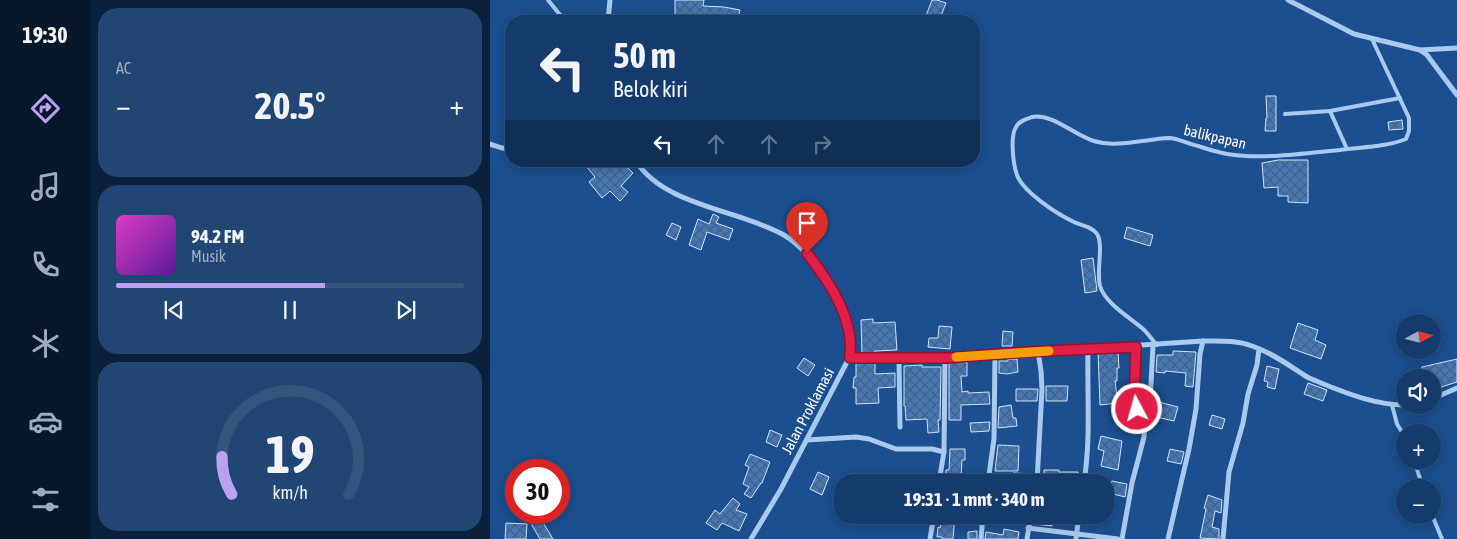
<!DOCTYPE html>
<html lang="id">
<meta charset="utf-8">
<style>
:root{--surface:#143b6b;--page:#214673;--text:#f1f3f6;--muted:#9dadc1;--line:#33557e;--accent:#bca0f2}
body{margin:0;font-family:"Asap Condensed",sans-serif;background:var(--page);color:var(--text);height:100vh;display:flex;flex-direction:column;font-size:19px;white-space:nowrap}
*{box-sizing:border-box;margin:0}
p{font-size:16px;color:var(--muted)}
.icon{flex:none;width:28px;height:28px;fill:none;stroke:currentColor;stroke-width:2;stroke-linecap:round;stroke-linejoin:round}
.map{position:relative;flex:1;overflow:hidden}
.details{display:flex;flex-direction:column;gap:8px;padding:8px;background:#0b203b;width:400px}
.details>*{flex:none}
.banner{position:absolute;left:15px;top:15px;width:475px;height:152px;border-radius:20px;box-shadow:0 2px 12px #0003,0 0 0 1px var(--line);background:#143b6b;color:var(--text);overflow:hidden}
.needle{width:32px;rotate:83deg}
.controls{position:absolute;left:906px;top:314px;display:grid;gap:10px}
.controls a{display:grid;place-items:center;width:45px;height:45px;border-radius:50%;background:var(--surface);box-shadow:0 2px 12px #0003,0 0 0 1px var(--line);font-size:25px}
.speed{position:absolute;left:15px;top:459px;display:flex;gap:10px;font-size:25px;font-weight:700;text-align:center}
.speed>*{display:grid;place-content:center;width:65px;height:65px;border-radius:50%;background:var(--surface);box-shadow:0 2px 12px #0003,0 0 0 1px var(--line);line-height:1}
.speed .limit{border:8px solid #d22;background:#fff;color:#111}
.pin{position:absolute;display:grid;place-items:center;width:42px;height:42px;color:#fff;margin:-51px -21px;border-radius:50% 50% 50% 0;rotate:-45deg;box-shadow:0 0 5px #0007}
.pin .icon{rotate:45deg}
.me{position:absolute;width:55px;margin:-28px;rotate:354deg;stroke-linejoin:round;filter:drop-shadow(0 0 4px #0008)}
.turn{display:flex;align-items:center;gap:18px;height:105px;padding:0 25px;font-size:22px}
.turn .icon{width:65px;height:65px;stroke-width:2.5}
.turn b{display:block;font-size:35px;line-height:42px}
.lanes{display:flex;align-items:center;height:48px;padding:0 25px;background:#0003;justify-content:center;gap:25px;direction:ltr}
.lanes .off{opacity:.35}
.big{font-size:38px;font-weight:700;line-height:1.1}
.details .card{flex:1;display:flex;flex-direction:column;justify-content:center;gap:8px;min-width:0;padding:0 18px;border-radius:20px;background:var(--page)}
.details .dial{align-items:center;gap:0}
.dial svg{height:130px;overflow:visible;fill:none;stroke:var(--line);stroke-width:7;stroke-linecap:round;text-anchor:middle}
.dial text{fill:var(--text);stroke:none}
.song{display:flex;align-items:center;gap:15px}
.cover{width:60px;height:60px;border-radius:8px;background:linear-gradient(135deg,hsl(310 70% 55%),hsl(270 70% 35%))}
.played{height:5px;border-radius:2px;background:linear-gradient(90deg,var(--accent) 60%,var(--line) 60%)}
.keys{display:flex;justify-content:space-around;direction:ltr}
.heat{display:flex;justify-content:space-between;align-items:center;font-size:28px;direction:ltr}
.trip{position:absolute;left:344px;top:474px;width:280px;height:50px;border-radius:20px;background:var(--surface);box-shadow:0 2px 12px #0003,0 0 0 1px var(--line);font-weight:700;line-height:50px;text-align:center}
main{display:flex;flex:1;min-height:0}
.dock{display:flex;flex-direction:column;width:90px;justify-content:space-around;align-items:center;background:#08182b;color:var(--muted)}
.dock .icon{width:35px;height:35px}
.dock .selected{color:var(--accent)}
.dock b{font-size:22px;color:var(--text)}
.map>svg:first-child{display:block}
</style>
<main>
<nav class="dock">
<b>19:30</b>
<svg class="icon selected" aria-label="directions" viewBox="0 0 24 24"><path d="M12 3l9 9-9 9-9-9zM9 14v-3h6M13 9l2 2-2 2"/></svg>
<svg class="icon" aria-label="music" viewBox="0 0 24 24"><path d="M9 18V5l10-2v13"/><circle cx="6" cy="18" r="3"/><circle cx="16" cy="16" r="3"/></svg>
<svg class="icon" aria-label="phone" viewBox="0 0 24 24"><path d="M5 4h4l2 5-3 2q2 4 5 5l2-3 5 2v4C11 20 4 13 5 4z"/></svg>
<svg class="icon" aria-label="climate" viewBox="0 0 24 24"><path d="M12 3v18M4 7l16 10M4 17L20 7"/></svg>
<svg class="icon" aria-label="car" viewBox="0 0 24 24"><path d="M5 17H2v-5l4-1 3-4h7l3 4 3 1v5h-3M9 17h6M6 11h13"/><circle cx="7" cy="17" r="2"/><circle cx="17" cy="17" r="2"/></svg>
<svg class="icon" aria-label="filters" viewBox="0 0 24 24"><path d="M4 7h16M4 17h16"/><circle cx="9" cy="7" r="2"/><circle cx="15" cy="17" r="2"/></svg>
</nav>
<section class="details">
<div class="card"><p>AC</p>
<div class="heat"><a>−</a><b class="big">20.5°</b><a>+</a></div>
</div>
<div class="card">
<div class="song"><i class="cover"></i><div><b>94.2 FM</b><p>Musik</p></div></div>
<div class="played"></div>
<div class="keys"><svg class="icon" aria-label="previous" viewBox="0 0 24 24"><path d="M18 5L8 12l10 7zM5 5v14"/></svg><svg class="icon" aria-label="pause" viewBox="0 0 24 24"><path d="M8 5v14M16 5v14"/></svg><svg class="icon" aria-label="next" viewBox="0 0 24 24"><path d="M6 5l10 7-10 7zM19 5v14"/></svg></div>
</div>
<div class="card dial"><svg viewBox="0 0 100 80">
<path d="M14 69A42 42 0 1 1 86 69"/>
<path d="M14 69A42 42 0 0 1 8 46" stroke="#bca0f2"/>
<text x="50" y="56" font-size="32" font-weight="700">19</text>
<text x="50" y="72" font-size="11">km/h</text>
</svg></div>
</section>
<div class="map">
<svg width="967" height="539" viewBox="0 0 967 539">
<defs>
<pattern id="building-cross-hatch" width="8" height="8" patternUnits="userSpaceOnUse" patternTransform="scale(1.25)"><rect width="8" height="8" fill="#4478b7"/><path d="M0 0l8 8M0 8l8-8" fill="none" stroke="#486282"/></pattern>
</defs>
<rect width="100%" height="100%" fill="#1b4f8f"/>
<!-- building -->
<g fill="url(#building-cross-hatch)" stroke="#cfe3fa">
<polygon points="185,0 214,0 213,6 234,7 250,10 247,21 234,21 235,16 185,16"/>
<polygon points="442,0 447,0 456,3 449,21 434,21"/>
<polygon points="776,96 786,96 786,131 775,131 776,118 777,118"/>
<polygon points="912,120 913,129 899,130 898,122"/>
<polygon points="788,160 818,160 818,203 798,202 798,196 788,196 788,187 774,188 772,163"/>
<polygon points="92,161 130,161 143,173 131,186 138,192 130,201 120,191 112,198 99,182 105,177"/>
<polygon points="223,214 229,217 226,223 243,229 239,240 217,232 211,250 199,245 208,219 219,224"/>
<polygon points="182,223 191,227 186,240 176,235"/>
<polygon points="637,227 663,235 660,246 634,238"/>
<polygon points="603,258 607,291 595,293 591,260"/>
<polygon points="383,319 383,323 405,322 407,350 385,351 385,354 372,354 371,320"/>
<polygon points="808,323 828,330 825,340 836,345 831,359 800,348"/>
<polygon points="449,326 462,327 460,349 438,347 439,338 448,338"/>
<polygon points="513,331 523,332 522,346 512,346"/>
<polygon points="628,351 629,368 627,368 627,381 625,381 628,403 610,405 608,352"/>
<polygon points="683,351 706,352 703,387 695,386 696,373 675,371 675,373 666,372 667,355 683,355"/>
<polygon points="314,358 325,365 318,376 307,368"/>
<polygon points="518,359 527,359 528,372 517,374 509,373 509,361 518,361"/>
<polygon points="967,359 967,382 951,387 951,390 942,393 942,378 931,378 932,367"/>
<polygon points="366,362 385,362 385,374 405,373 405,387 388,388 389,403 366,404 366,388 363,388 364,377 366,377"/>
<polygon points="459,362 477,362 477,376 471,376 472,392 478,391 478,393 499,392 500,404 471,405 471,420 459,420"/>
<polygon points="432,365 432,367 451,367 450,420 448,420 449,432 438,433 437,419 416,420 415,406 414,406 414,366"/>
<polygon points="777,366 789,369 785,389 777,387 778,382 774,381"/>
<polygon points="818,383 837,390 833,401 814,394"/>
<polygon points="556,386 578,386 577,401 556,401"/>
<polygon points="327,388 334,392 328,402 321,398"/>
<polygon points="526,389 548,389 547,401 526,401"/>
<polygon points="669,402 688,407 684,421 666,417"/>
<polygon points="521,405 523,418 526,418 527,426 508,428 509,407"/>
<polygon points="722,415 735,419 732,429 719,425"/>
<polygon points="500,422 499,431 481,432 480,423"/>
<polygon points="280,430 292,435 287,447 276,442"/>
<polygon points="611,436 632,441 628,470 611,466 614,451 608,449"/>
<polygon points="508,445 529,446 528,471 505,471"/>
<polygon points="460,449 475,449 475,460 472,460 471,478 469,478 469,482 455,482 456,470 459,470"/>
<polygon points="680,449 694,452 691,464 677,461"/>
<polygon points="260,454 280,462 272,483 271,483 261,498 254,494 259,487 253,484 259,467 255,465"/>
<polygon points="554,470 569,470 569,472 588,472 588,482 551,482 552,475 554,475"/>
<polygon points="328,472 339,477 332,495 320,489"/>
<polygon points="523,473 543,474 543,482 523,482"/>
<polygon points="622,481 637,484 635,497 619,493"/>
<polygon points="718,495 732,500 731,513 725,511 722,527 729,529 729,539 710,538 716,509 714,508"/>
<polygon points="243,498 250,504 246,510 257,514 249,531 232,523 227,530 216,523 225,510 230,514"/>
<polygon points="452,515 465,515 463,539 452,539 452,537 447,537 448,527 450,528"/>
<polygon points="551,515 561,515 559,521 562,522 562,526 544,524 545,519 550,520"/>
<polygon points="49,516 63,539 50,539 40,522"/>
<polygon points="16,523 37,524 36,539 15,539"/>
<polygon points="514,529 529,532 528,539 495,539 496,532 513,535"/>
<polygon points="487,531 487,539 478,539 478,532"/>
</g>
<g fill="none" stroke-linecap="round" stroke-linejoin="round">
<!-- service -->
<g stroke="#a9c9ee" stroke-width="4">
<polyline points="58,0 75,21"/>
<polyline points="840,111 857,149"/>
<polyline points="795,114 840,111 910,98"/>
<path d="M667,345c-5,-5 -9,-12 -15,-17 -13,-11 -37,-25 -42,-42 -4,-15 4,-41 -3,-52 -5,-8 -15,-8 -23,-12 -17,-8 -51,-30 -57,-47 -4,-11 -7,-39 -1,-48 3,-6 10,-8 16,-10 20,-4 42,18 62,24 23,7 51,-2 75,-3 9,0 19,6 29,8 9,3 19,6 29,8 37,6 76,-1 113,-4 22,-3 46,-3 66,-11l3,-8v-13l-37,-79"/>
<polyline points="902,405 907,424 915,437"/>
<polyline points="924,460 933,488"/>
<polyline points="942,515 952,539"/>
</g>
<!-- minor -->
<g stroke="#a9c9ee" stroke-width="5">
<polyline points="798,0 864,34 930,50 937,55 967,95"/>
<polyline points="118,21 120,0"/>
<polyline points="930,50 967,48"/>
<polyline points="0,144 12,148 21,149"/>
<path d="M146,161c28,45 104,49 148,74 20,12 34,31 46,51 15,25 21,42 19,72l-68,131 -30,50"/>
<polyline points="646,347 644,404 647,409 656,410"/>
<path d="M359,358h96l258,-17c16,0 34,-1 49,5 21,7 39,21 57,32 7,3 15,6 22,9 23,9 48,18 74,18"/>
<polyline points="409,359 410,427"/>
<polyline points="942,399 967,388"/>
<polyline points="317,440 366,437 379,439 406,449 442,449 454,452 449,482"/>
<polyline points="454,452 455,358"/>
<polyline points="498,482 504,439 505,354"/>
<polyline points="547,482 552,389 551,371 548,351"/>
<path d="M594,482c7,-44 3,-88 4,-132"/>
<polyline points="538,528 628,539"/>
<polyline points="440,539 444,515"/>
<polyline points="491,539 493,515"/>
<polyline points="537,539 541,515"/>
<polyline points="586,539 589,515"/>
<polyline points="632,539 642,483 654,437 656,410 660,402 663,346"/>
<polyline points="678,539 699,449 706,409 710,354 713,341"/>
<polyline points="733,539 739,472 753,423 758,394 767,365 769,349"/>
</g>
</g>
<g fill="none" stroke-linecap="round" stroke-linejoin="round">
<!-- route casing -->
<g stroke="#92132f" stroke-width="12">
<path id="route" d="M317,253c19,25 39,53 43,85 1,6 0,13 0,20h96l78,-6 112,-5 -2,57 3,5"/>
</g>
<!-- route -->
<use href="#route" stroke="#e11d48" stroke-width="9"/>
<!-- slow -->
<polyline stroke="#f59e0b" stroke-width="9" points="466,357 559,351"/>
</g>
<g text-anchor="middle" stroke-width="5" stroke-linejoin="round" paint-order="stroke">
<!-- street labels -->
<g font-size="15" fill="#fff" stroke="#1b4f8f">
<text transform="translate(725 137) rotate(13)" y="5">balikpapan</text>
<text transform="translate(318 411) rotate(-62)" y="5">Jalan Proklamasi</text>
</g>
</g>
</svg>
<div class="controls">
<a><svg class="needle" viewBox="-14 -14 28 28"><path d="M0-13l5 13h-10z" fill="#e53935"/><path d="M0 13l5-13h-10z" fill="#9dadc1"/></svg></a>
<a><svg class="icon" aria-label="sound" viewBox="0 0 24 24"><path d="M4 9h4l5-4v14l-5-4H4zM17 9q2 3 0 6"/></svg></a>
<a>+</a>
<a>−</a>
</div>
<div class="speed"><div class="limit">30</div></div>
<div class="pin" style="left:317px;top:253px;background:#d93025"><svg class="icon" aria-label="arrive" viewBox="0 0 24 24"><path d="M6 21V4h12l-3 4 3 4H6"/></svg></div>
<svg class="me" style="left:647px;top:409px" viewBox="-20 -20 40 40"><circle r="17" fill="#e11d48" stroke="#fff" stroke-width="3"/><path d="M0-11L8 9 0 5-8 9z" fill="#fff"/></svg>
<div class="trip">19:31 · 1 mnt · 340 m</div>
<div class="banner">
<div class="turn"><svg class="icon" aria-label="left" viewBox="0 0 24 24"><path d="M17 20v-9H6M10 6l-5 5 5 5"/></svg><div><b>50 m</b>Belok kiri</div></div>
<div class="lanes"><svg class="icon" aria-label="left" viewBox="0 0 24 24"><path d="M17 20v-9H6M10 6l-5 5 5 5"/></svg><svg class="icon off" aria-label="ahead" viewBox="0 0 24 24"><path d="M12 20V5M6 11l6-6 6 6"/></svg><svg class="icon off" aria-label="ahead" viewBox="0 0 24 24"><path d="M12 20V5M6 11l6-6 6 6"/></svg><svg class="icon off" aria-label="right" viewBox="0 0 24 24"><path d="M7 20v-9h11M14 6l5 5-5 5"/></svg></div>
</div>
</div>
</main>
